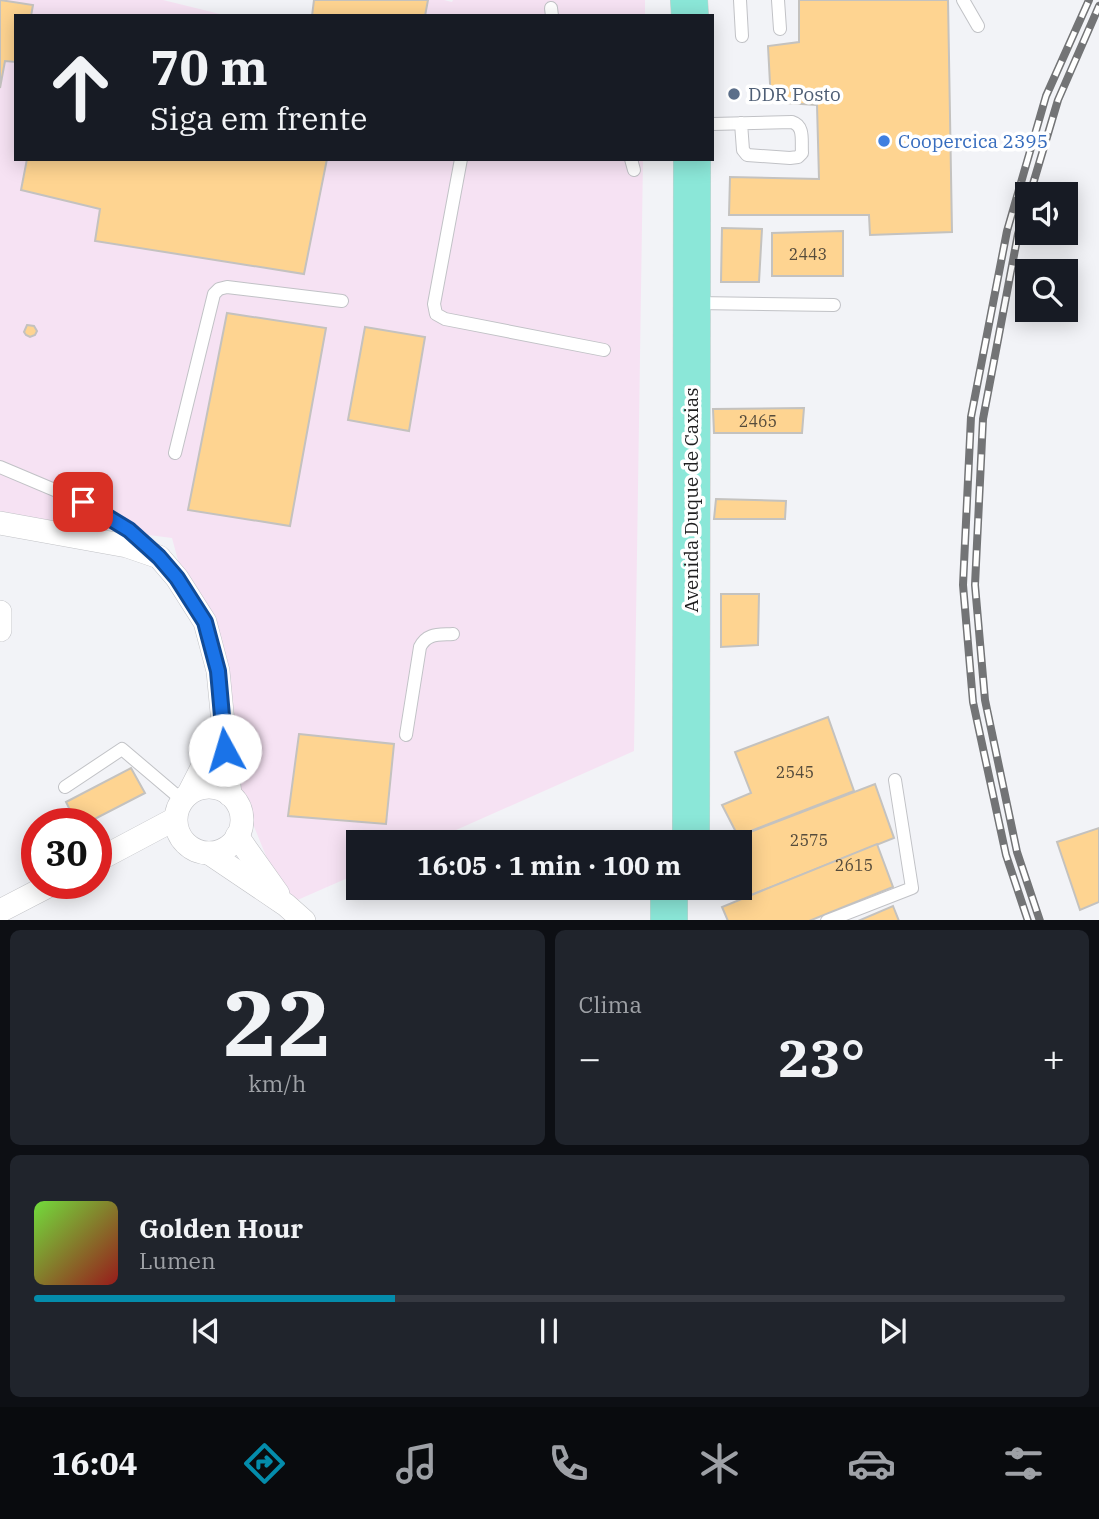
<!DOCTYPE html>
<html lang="pt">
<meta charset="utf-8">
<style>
:root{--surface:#171b24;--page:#20242c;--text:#f1f3f6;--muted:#9ea1a6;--line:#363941;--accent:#048cab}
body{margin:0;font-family:"IBM Plex Serif",serif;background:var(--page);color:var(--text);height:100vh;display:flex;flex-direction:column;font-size:26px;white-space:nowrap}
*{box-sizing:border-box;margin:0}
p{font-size:23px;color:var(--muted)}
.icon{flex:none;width:38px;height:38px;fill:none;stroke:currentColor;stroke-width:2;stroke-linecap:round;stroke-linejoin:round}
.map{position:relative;height:920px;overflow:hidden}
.sheet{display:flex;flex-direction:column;gap:10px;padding:10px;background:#0d0f14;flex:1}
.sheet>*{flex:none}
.banner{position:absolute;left:14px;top:14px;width:700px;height:147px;border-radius:0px;box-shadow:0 4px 18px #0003;background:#171b24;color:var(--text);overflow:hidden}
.fabs{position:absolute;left:1015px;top:182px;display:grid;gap:14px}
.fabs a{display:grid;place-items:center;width:63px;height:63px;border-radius:0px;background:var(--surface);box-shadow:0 4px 18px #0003;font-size:35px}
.speed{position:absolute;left:21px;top:808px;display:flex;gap:14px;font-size:35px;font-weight:700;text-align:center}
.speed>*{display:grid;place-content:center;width:91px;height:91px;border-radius:50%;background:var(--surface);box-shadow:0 4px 18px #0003;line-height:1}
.speed .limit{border:10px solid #d22;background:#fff;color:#111}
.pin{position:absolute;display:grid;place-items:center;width:60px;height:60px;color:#fff;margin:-30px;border-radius:14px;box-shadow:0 4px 10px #0006}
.me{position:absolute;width:77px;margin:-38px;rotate:354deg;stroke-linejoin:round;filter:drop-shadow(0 0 5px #0008)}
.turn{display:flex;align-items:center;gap:24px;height:147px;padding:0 21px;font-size:32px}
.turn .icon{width:91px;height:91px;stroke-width:2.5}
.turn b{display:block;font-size:49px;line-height:60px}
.big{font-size:52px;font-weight:700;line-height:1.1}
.sheet .widget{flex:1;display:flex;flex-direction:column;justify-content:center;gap:10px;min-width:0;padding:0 24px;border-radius:10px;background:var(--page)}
.sheet .dial{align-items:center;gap:0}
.dial b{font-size:91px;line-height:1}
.song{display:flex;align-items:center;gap:21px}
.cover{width:84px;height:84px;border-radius:10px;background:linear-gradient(135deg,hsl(100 70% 55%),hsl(0 70% 35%))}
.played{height:7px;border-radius:4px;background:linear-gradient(90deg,var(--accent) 35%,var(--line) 35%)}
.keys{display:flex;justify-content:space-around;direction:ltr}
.heat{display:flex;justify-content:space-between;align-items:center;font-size:38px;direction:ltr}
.sheet .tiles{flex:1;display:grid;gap:10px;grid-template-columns:1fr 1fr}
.widget:last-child{grid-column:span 2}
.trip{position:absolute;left:346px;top:830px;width:406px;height:70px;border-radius:0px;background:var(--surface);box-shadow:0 4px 18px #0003;font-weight:700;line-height:70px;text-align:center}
.menu{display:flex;height:112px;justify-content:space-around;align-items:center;background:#090b0e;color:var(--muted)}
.menu .icon{width:49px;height:49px}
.menu .on{color:var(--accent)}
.menu b{font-size:32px;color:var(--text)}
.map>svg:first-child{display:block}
</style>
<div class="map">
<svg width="1099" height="921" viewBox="0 0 1099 921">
<rect width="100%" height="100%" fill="#f2f3f7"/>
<!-- industrial -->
<g fill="#f6e2f3">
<polygon points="0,0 163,0 228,16 16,16 16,159 643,159 634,751 429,842 359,842 359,873 286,905 242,797 172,538 0,516"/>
<polygon points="314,0 444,0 452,2 453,0 645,0 645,16 312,16"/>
</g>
<!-- building -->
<g fill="#fed491" stroke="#c4c2bf" stroke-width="2">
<polygon points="0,0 33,5 31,16 16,16 16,62 5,61 0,88"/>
<polygon points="314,0 428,0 425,16 312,16"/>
<polygon points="799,0 948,0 952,232 870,235 869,215 729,215 730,177 819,179 817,105 771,102 768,46 799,42"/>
<polygon points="27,159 327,159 304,274 95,241 100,209 21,190"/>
<polygon points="722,228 762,229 759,282 721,282"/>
<polygon points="843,231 843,276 772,276 772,233"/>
<polygon points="227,313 326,328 290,526 188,510"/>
<polygon points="27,325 34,326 37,331 35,335 30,337 26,335 24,332"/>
<polygon points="365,327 425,337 409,431 348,420"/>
<polygon points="804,408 802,433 714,433 713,409"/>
<polygon points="716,499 786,501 785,519 714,519"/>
<polygon points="721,594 759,594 758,645 721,647"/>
<polygon points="828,717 854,791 738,836 722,805 751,793 735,752"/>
<polygon points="299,734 394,744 386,824 288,816"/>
<polygon points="131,768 145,793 85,824 77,824 66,802"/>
<polygon points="875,784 894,838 741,899 737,887 740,887 740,842 724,842"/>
<polygon points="1099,828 1099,902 1080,910 1057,842"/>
<polygon points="877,844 893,887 809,921 728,921 722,907"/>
<polygon points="893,906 899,921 858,921"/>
</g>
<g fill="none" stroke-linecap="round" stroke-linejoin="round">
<!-- lane casing -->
<g stroke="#c1c2c6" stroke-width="14">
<g id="lane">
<polyline points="740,0 742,36"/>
<polyline points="778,0 780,29"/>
<polyline points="963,0 978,26"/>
<polyline points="551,8 552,16"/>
<path d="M712,124l80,-2c13,4 9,19 10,31l-4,4 -8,1 -43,-3 -4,-5 -2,-27"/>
<polyline points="461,159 434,304 436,314 445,319 604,350"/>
<polyline points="631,159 634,170"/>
<polyline points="696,303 834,305"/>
<polyline points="175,453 214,294 219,289 227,287 342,301"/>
<polyline points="0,467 83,502 129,530 149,548"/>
<path d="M406,735l14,-88c7,-14 18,-12 33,-13"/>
<polyline points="65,787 122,749 182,800"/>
<polyline points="827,921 912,888 895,780"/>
</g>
</g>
<!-- street casing -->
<g stroke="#c1c2c6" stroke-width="24">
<g id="street">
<polyline points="0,523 127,546 159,557 177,578 205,622 218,671 230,795"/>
<polyline points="0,612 0,630"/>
<circle cx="209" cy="820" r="33"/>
<polyline points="189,793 223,727"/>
<polyline points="237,836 278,894"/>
<polyline points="209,853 286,905 304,921"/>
<polyline points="96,861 175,819"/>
<polyline points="0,911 52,884"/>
</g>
</g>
<!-- primary casing -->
<g stroke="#cecece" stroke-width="38">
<g id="primary">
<polyline points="689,0 690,16"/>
<polyline points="691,842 692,159"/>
<polyline points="669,887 669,921"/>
</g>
</g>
<!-- lane -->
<use href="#lane" stroke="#fff" stroke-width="12"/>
<!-- street -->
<use href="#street" stroke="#fff" stroke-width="23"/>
<!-- primary -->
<use href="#primary" stroke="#8be7d8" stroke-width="37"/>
<!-- rail casing -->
<g stroke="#737476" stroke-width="8">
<g id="rail">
<polyline points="1030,194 1058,100 1099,6"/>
<polyline points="1027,203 1018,234 983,419 975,585 985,700 1017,852 1040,921"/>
<polyline points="1028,921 1006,855 973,702 963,585 971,417 1007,231 1046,96 1089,0"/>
</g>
</g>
<!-- rail -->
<use href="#rail" stroke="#fff" stroke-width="5" stroke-dasharray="16" stroke-linecap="butt"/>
</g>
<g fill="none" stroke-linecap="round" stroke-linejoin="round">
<!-- route casing -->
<g stroke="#114b97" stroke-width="18">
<polyline id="route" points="83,502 129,530 159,557 177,578 205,622 218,671 225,750"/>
</g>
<!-- route -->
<use href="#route" stroke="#1a73e8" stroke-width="12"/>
</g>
<!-- markers -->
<circle fill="#5c6f8a" stroke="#fff" stroke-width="2.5" cx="734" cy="94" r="7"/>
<circle fill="#3f7fe0" stroke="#fff" stroke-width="2.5" cx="884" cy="141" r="7"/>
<g text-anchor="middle" stroke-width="7" stroke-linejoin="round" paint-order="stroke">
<!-- number labels -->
<g font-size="16" fill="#564c3c">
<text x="808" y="260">2443</text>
<text x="758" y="427">2465</text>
<text x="795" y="778">2545</text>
<text x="809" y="846">2575</text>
<text x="854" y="871">2615</text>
</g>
<!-- service labels -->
<g font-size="19" fill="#4e5e75" stroke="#fff" text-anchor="start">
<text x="748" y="101">DDR Posto</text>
</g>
<!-- shop labels -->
<g font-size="19" fill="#366cbe" stroke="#fff" text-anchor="start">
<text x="898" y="148">Coopercica 2395</text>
</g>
<!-- street labels -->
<g font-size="19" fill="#1e1e1f" stroke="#fff">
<text transform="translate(691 500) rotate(-90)" y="7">Avenida Duque de Caxias</text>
</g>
</g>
</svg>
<div class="fabs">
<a><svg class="icon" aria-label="sound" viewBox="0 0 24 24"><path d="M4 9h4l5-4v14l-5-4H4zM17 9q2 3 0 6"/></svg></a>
<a><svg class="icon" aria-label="search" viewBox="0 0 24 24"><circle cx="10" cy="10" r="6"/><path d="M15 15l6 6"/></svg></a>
</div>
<div class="speed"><div class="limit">30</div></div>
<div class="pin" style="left:83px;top:502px;background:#d93025"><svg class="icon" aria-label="arrive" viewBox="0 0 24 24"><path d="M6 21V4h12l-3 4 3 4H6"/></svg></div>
<svg class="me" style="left:225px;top:750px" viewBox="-20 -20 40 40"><circle r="19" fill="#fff"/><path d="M0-13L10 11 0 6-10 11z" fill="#1a73e8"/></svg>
<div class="trip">16:05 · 1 min · 100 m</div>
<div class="banner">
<div class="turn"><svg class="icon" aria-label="ahead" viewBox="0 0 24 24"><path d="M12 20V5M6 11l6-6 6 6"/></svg><div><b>70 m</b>Siga em frente</div></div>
</div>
</div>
<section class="sheet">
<div class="tiles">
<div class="widget dial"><b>22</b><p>km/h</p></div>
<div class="widget"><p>Clima</p>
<div class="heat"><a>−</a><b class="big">23°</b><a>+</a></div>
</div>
<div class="widget">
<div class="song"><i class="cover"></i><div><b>Golden Hour</b><p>Lumen</p></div></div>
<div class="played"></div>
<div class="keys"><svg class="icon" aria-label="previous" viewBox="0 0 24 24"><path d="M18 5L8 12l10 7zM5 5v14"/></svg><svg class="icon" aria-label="pause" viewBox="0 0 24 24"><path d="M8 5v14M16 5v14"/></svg><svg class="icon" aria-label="next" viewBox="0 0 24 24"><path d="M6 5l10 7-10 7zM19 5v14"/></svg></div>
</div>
</div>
</section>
<nav class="menu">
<b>16:04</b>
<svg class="icon on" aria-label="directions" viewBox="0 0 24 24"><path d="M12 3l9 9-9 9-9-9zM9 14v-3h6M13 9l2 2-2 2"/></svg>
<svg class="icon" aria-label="music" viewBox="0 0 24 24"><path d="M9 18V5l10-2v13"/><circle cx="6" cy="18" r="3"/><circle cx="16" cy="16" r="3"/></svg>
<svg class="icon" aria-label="phone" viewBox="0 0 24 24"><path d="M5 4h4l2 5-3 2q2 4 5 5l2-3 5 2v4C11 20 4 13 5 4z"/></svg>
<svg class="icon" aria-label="climate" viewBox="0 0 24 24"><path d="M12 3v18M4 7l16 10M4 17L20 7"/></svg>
<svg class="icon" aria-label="car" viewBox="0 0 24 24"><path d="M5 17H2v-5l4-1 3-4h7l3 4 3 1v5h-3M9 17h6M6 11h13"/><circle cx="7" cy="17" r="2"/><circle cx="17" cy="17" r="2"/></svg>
<svg class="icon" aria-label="filters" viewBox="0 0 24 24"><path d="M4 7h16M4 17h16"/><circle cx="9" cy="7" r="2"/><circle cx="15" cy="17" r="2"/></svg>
</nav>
